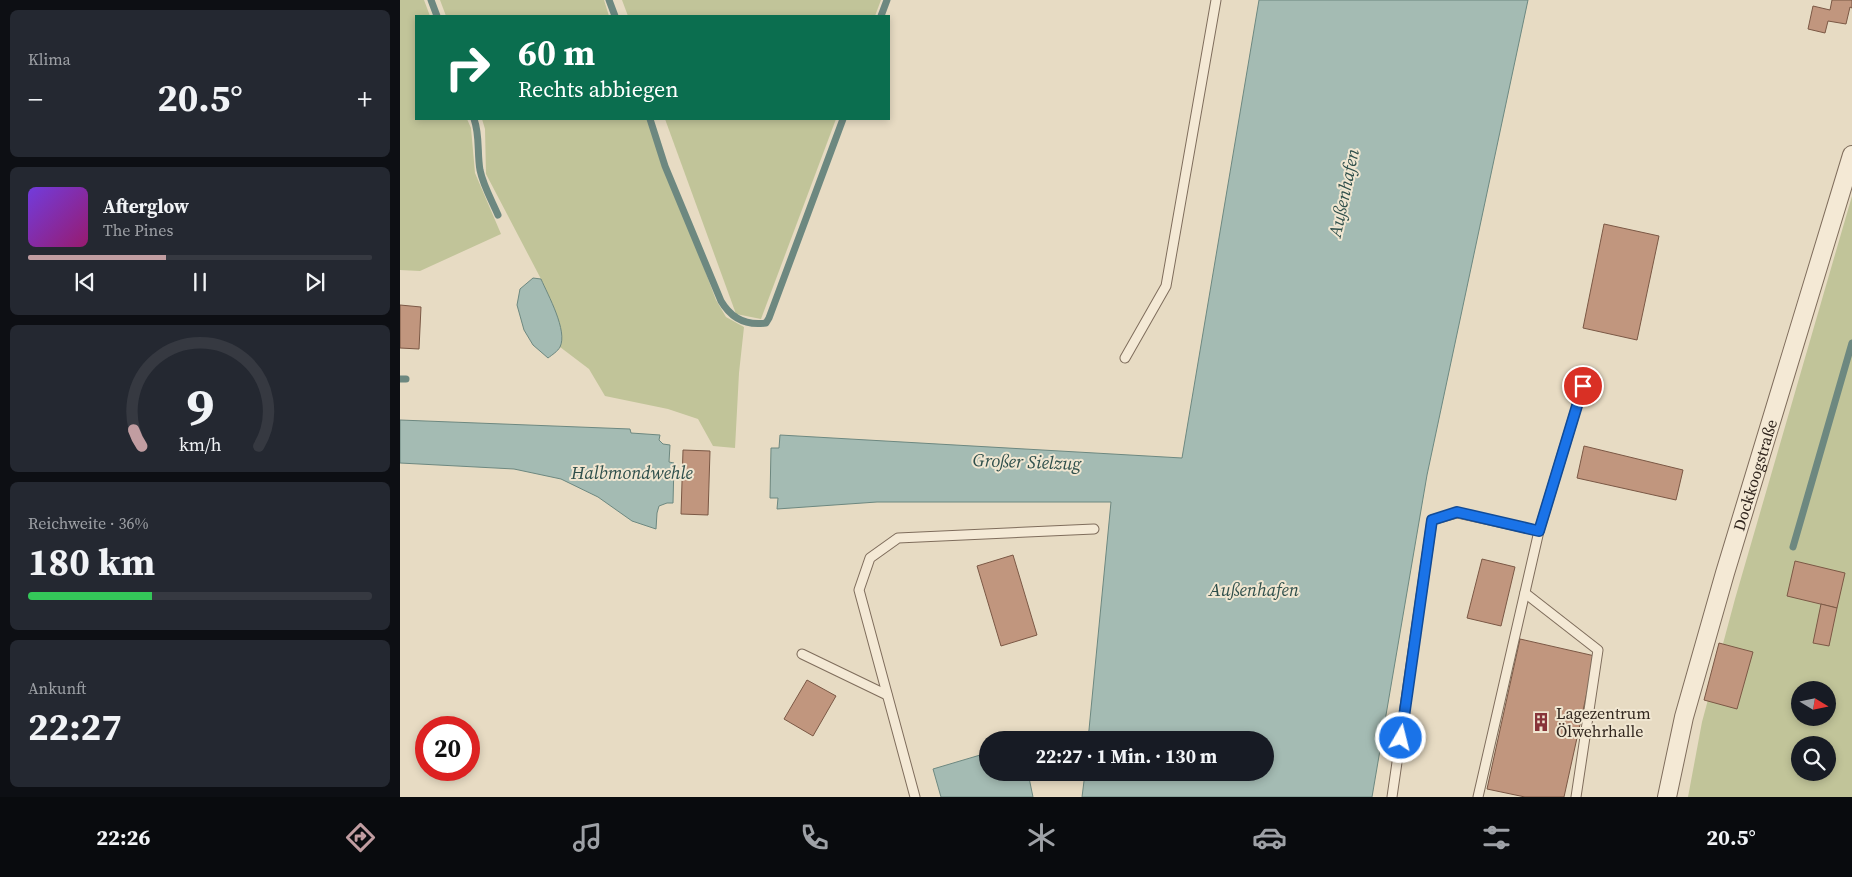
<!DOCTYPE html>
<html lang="de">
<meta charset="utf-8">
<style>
:root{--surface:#171b24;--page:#242831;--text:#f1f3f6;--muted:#9ea1a6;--line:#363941;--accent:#c19da1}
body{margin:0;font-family:"Source Serif 4",serif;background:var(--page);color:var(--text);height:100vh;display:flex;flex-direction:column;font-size:19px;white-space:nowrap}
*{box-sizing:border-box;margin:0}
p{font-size:16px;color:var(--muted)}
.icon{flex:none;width:28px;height:28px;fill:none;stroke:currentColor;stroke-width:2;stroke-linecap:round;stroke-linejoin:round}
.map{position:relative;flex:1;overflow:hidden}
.details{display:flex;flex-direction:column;gap:10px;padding:10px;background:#0d0f14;width:400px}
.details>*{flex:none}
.top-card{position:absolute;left:15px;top:15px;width:475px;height:105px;border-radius:0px;box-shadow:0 2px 8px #0003;background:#0b6e4f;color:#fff;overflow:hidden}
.needle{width:32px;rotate:100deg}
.fabs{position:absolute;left:1391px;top:681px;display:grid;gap:10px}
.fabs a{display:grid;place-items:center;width:45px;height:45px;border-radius:50%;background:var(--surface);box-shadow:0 2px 8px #0003;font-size:25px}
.speed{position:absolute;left:15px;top:716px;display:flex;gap:10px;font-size:25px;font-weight:700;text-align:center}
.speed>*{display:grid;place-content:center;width:65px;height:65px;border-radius:50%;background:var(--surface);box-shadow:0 2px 8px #0003;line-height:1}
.speed .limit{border:8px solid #d22;background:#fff;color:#111}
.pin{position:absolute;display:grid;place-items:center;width:42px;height:42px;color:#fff;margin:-21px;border:2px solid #fff;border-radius:50%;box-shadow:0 1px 5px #0007}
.me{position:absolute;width:55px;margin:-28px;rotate:8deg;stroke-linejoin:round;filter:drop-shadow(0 0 4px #0008)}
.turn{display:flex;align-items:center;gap:18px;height:105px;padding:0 20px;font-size:22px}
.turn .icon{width:65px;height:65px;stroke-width:2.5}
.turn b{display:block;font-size:35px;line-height:42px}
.big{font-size:38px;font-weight:700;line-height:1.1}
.details .tile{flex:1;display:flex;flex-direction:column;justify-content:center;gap:8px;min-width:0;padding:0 18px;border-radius:8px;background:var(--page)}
.details .dial{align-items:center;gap:0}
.dial svg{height:130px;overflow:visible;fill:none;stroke:var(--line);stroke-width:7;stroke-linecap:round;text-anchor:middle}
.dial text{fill:var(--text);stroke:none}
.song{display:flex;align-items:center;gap:15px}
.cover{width:60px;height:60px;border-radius:8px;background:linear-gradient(135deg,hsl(260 70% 55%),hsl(320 70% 35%))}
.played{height:5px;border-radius:2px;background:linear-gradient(90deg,var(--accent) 40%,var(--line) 40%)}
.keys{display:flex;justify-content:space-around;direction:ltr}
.heat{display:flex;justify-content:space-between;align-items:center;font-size:28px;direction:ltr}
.charge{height:8px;border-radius:4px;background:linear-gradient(90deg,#34c759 36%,var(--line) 0)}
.trip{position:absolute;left:579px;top:731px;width:295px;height:50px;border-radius:25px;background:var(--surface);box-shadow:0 2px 8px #0003;font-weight:700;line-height:50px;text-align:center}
.menu{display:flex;height:80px;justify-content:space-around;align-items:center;background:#090b0e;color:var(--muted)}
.menu .icon{width:35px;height:35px}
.menu .selected{color:var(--accent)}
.menu b{font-size:22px;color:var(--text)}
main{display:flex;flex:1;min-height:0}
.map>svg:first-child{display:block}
</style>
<main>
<section class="details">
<div class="tile"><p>Klima</p>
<div class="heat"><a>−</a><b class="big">20.5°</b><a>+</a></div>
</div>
<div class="tile">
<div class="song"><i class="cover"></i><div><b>Afterglow</b><p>The Pines</p></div></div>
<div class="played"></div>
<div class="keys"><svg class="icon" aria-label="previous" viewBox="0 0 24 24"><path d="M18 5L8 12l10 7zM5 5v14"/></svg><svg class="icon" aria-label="pause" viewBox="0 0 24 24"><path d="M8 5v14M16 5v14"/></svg><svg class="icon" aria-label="next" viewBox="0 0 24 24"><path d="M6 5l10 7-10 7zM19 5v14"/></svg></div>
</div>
<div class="tile dial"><svg viewBox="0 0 100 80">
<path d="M14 69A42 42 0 1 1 86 69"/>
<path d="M14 69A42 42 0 0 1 9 59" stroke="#c19da1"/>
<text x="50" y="56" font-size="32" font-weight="700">9</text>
<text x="50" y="72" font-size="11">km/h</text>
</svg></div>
<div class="tile"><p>Reichweite · 36%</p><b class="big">180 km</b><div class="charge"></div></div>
<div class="tile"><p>Ankunft</p><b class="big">22:27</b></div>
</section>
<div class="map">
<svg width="1452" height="797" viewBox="0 0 1452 797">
<rect width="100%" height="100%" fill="#e7dbc3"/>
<!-- green -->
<g fill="#c1c499" fill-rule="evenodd">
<polygon points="0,0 24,0 30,16 16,16 16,119 67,119 71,128 75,173 101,234 20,271 0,270"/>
<polygon points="40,0 204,0 209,16 46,16"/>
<polygon points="222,0 481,0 475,16 228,16"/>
<polygon points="82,119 248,119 316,300 326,317 344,327 339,373 335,448 313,446 298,419 268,409 205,396 189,369 160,347 162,335 141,279 86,174 85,129"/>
<polygon points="265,119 436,119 361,319 336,314"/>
<path d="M1452,196v601h-164l14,-75 33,-123zM1400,690h28v28h-28zM1400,745h28v27h-28z"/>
</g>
<!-- water -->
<g fill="#a4bbb3" stroke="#6d8880">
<polygon points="859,0 1128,0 1027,475 972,797 682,797 685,773 865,772 865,740 688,740 711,502 477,502 377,509 378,498 370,498 371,448 379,448 380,435 782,458"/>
<path d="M133,278l8,1c7,16 27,52 19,68 -2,4 -8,8 -12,11l-15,-13 -9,-15 -7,-25 3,-16z"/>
<polygon points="0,420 230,429 231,433 260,435 259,440 263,444 270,445 269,462 274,463 273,503 267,503 259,506 257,513 256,529 232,521 198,497 161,479 114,469 0,463"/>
<polygon points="587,753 588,772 628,773 633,797 541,797 533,769"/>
</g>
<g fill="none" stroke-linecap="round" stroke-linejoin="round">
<!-- stream -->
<g stroke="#6d8880" stroke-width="7">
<polyline points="31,0 37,16"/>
<polyline points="209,0 215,16"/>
<polyline points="481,16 487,0"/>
<path d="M74,119c6,16 3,34 6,51 3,15 12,31 18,45"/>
<path d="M250,119l15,47 56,135c10,17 24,25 45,22l3,-5 74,-199"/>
<polyline points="0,379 6,379"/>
<polyline points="1393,547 1452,343"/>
</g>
</g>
<!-- building -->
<g fill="#c1967e" stroke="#7b5845">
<polygon points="1432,0 1452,0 1452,8 1450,7 1446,24 1428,21 1425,33 1408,29 1413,6 1430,10"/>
<polygon points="1204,224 1259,236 1237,340 1183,328"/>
<polygon points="0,305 21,307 19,349 0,348"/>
<polygon points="1184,446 1283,470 1276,500 1177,478"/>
<polygon points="283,450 310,451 308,515 281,514"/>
<polygon points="613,555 637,635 601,646 577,566"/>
<polygon points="1082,559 1115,567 1101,626 1067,618"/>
<polygon points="1395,561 1445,573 1437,608 1387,596"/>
<polygon points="1421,604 1437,608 1429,646 1413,643"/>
<polygon points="1120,639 1195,656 1164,797 1125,797 1087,789"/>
<polygon points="1319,643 1353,652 1337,709 1304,700"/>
<polygon points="407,680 436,696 413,736 384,719"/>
</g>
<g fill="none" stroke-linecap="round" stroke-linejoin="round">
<!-- service casing -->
<g stroke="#7f6d5c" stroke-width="11">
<g id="service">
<polyline points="725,358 766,286 816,0"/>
<polyline points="1125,593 1198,650 1176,797"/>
<polyline points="402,654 487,695"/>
<polyline points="515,797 459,590 470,558 498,538 694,529"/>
<polyline points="992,797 1032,520 1057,513 1139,531"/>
<polyline points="1078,797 1139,531 1183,386"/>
</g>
</g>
<!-- minor casing -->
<g stroke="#7f6d5c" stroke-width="20">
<g id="minor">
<path id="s1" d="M1267,797l17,-80 41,-144 127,-418"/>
</g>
</g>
<!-- service -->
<use href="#service" stroke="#f4e9d5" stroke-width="9"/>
<!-- minor -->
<use href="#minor" stroke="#f4e9d5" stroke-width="18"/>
</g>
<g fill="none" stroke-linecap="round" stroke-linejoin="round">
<!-- route casing -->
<g stroke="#114b97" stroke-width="12">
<polyline id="route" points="1001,738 1032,520 1057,512 1139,531 1183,386"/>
</g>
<!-- route -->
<use href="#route" stroke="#1a73e8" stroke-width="9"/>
</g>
<!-- icons -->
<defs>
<g id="building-bare" transform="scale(1.5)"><path d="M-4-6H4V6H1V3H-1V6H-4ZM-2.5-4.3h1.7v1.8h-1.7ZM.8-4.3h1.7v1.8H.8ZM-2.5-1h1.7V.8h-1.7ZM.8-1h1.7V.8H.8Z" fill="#873439" stroke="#f0e6d1" stroke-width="2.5" paint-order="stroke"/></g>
</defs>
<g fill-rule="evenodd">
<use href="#building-bare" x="1141" y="722"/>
</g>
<g text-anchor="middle" stroke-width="4" stroke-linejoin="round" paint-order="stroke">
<!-- street labels -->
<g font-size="16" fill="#31261e" stroke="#f0e6d1">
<text dy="6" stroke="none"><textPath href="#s1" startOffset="334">Dockkoogstraße</textPath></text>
</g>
<!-- poi labels -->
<g font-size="16" fill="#31261e" stroke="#f0e6d1" text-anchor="start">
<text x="1156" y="719">Lagezentrum<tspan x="1156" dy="18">Ölwehrhalle</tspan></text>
</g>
<!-- water labels -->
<g font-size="18" font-style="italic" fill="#2f4f4b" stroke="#f0e6d1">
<text transform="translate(944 193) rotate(-78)" y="6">Außenhafen</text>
<text transform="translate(627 462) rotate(2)" y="6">Großer Sielzug</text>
<text x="232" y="479">Halbmondwehle</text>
<text x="854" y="596">Außenhafen</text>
</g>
</g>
</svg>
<div class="fabs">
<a><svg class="needle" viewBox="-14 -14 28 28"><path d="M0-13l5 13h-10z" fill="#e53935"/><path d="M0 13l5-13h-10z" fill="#9ea1a6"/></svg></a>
<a><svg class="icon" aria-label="search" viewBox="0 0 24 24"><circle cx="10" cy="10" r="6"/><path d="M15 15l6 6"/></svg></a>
</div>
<div class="speed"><div class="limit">20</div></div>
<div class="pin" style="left:1183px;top:386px;background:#d93025"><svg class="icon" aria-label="arrive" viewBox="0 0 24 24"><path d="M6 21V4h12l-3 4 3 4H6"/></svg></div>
<svg class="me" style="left:1001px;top:738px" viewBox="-20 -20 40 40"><circle r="17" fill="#1a73e8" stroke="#fff" stroke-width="3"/><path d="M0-11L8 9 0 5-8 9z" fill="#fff"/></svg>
<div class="trip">22:27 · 1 Min. · 130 m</div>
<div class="top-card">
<div class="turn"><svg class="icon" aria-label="right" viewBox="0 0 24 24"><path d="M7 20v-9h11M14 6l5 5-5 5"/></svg><div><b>60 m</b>Rechts abbiegen</div></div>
</div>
</div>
</main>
<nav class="menu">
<b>22:26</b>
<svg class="icon selected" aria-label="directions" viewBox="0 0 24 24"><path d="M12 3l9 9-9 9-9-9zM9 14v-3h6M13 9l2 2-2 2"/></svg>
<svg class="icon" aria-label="music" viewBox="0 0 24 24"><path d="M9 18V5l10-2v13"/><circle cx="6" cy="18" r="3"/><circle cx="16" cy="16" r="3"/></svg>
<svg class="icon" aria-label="phone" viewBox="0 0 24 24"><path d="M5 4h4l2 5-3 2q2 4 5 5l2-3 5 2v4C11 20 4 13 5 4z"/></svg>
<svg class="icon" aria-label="climate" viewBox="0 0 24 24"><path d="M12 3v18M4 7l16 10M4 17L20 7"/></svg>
<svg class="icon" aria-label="car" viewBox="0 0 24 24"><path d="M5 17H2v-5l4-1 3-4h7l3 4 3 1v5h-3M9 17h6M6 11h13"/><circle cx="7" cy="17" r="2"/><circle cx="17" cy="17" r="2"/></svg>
<svg class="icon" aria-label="filters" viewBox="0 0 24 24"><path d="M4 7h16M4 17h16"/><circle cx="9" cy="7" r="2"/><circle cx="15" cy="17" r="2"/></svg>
<b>20.5°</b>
</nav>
